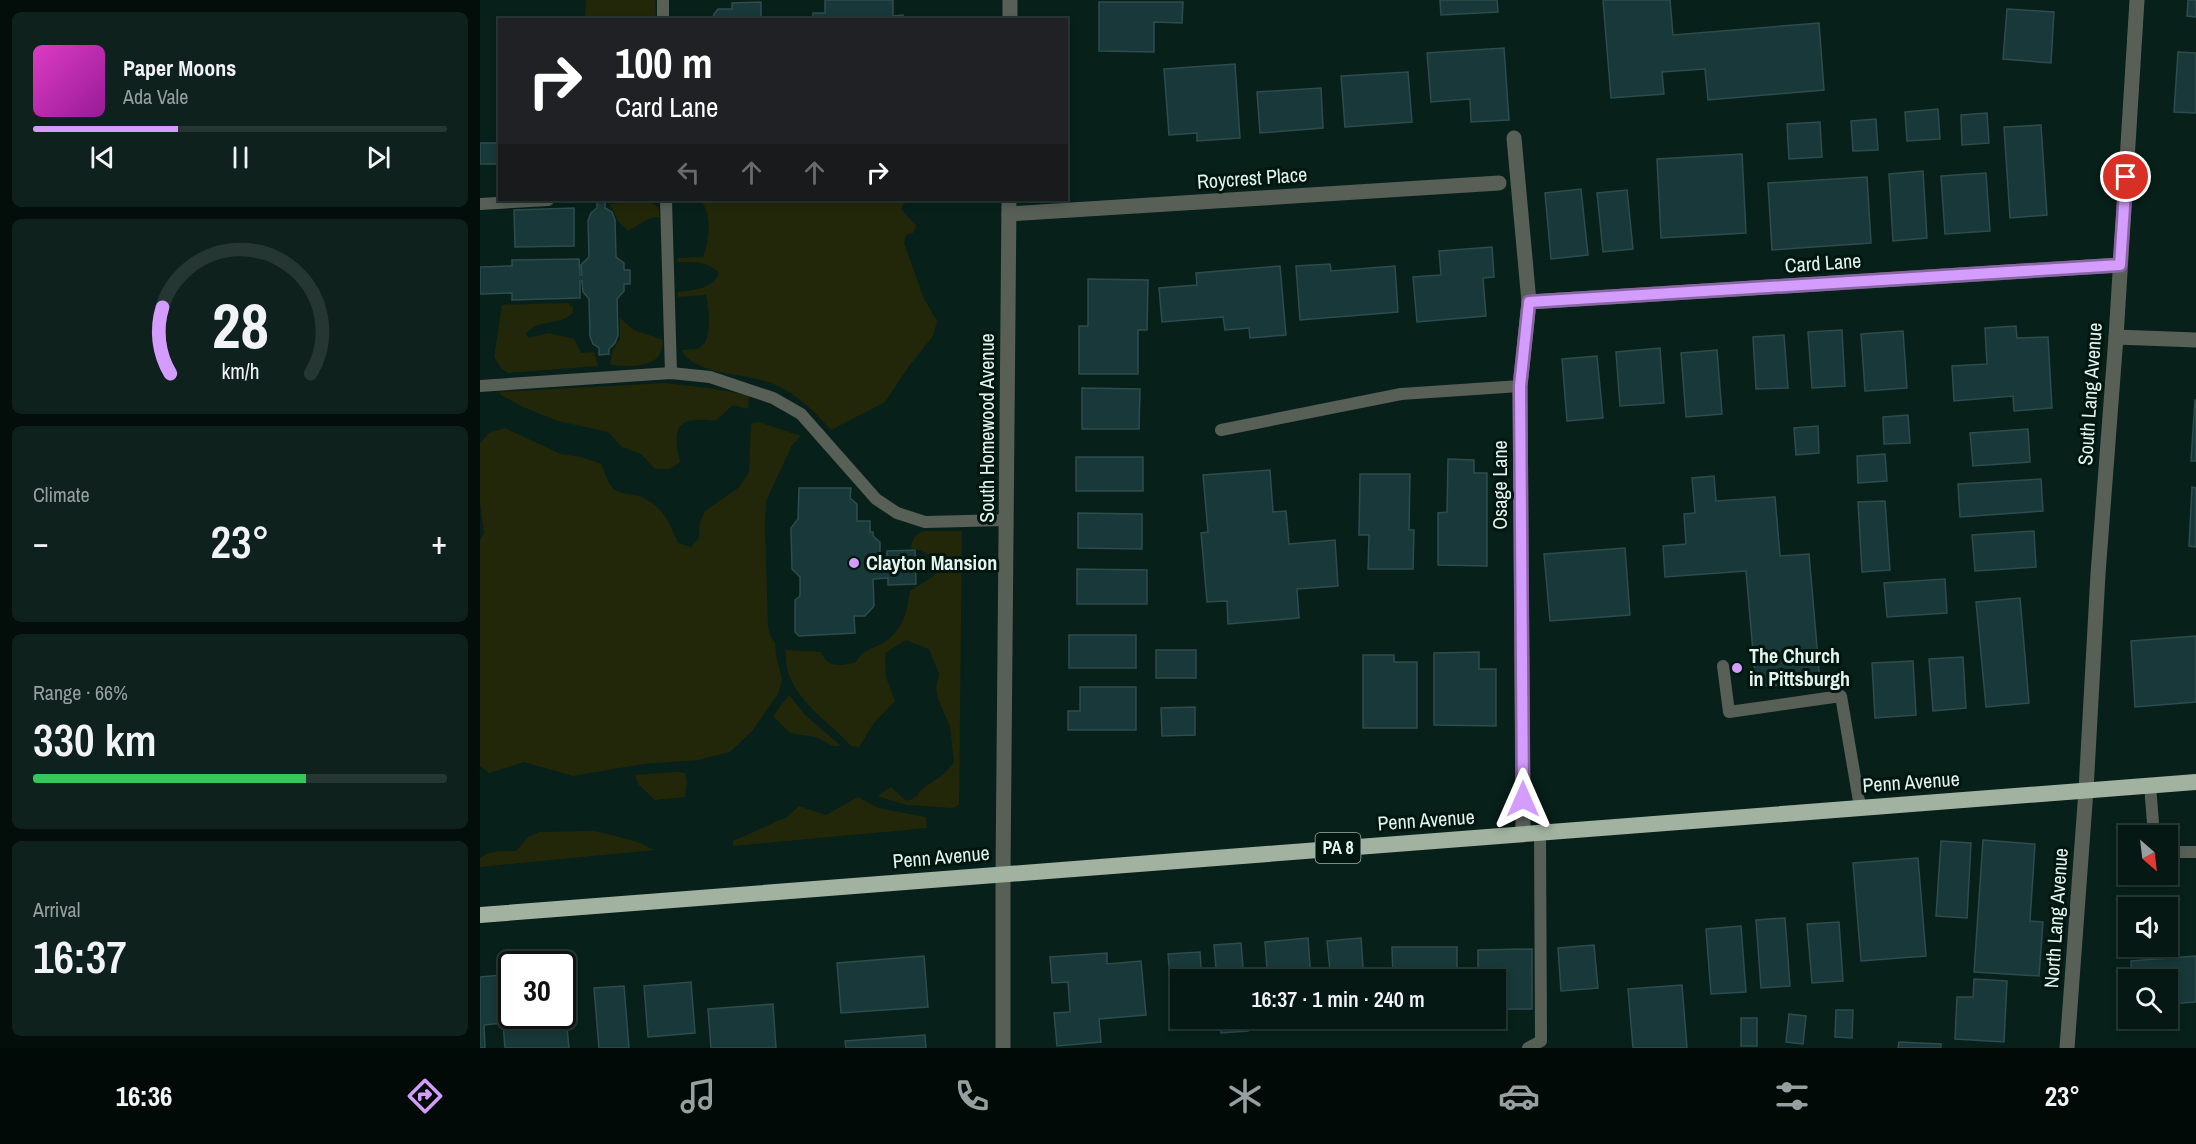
<!DOCTYPE html>
<meta charset="utf-8">
<style>
:root{--surface:#051813;--page:#0e211c;--text:#f1f3f6;--muted:#97a0a0;--line:#263733;--accent:#d49cfc}
body{margin:0;font-family:"Archivo Narrow",sans-serif;background:var(--page);color:var(--text);height:100vh;display:flex;flex-direction:column;font-size:22px;white-space:nowrap}
*{box-sizing:border-box;margin:0}
p{font-size:20px;color:var(--muted)}
.icon{flex:none;width:33px;height:33px;fill:none;stroke:currentColor;stroke-width:2;stroke-linecap:round;stroke-linejoin:round}
.map{position:relative;flex:1;overflow:hidden}
.side{display:flex;flex-direction:column;gap:12px;padding:12px;background:#030d0a;width:480px}
.side>*{flex:none}
.banner{position:absolute;left:18px;top:18px;width:570px;height:183px;border-radius:0px;box-shadow:0 3px 9px #0003,0 0 0 2px var(--line);background:#202124;color:#fff;overflow:hidden}
.needle{width:39px;rotate:152deg}
.buttons{position:absolute;left:1638px;top:825px;display:grid;gap:12px}
.buttons a{display:grid;place-items:center;width:60px;height:60px;border-radius:0px;background:var(--surface);box-shadow:0 3px 9px #0003,0 0 0 2px var(--line);font-size:30px}
.speed{position:absolute;left:18px;top:951px;display:flex;gap:12px;font-size:30px;font-weight:700;text-align:center}
.speed>*{display:grid;place-content:center;width:78px;height:78px;border-radius:50%;background:var(--surface);box-shadow:0 3px 9px #0003,0 0 0 2px var(--line);line-height:1}
.speed .limit{border:3px solid #111;border-radius:9px;background:#fff;color:#111}
.pin{position:absolute;display:grid;place-items:center;width:51px;height:51px;color:#fff;margin:-26px;border:3px solid #fff;border-radius:50%;box-shadow:0 2px 6px #0007}
.me{position:absolute;width:66px;margin:-33px;rotate:0deg;stroke-linejoin:round;filter:drop-shadow(0 0 4px #0008)}
.turn{display:flex;align-items:center;gap:21px;height:126px;padding:0 18px;font-size:27px}
.turn .icon{width:78px;height:78px;stroke-width:2.5}
.turn b{display:block;font-size:42px;line-height:51px}
.lanes{display:flex;align-items:center;height:57px;padding:0 18px;background:#0003;justify-content:center;gap:30px;direction:ltr}
.lanes .off{opacity:.35}
.big{font-size:45px;font-weight:600;line-height:1.1}
.side .card{flex:1;display:flex;flex-direction:column;justify-content:center;gap:9px;min-width:0;padding:0 21px;border-radius:9px;background:var(--page)}
.side .dial{align-items:center;gap:0}
.dial svg{height:156px;overflow:visible;fill:none;stroke:var(--line);stroke-width:7;stroke-linecap:round;text-anchor:middle}
.dial text{fill:var(--text);stroke:none}
.song{display:flex;align-items:center;gap:18px}
.cover{width:72px;height:72px;border-radius:9px;background:linear-gradient(135deg,hsl(310 70% 55%),hsl(300 70% 35%))}
.played{height:6px;border-radius:3px;background:linear-gradient(90deg,var(--accent) 35%,var(--line) 35%)}
.keys{display:flex;justify-content:space-around;direction:ltr}
.heat{display:flex;justify-content:space-between;align-items:center;font-size:33px;direction:ltr}
.charge{height:9px;border-radius:4px;background:linear-gradient(90deg,#34c759 66%,var(--line) 0)}
.trip{position:absolute;left:690px;top:969px;width:336px;height:60px;border-radius:0px;background:var(--surface);box-shadow:0 3px 9px #0003,0 0 0 2px var(--line);font-weight:600;line-height:60px;text-align:center}
.menu{display:flex;height:96px;justify-content:space-around;align-items:center;background:#020a08;color:var(--muted)}
.menu .icon{width:42px;height:42px}
.menu .active{color:var(--accent)}
.menu b{font-size:27px;color:var(--text)}
main{display:flex;flex:1;min-height:0}
.map>svg:first-child{display:block}
</style>
<main>
<section class="side">
<div class="card">
<div class="song"><i class="cover"></i><div><b>Paper Moons</b><p>Ada Vale</p></div></div>
<div class="played"></div>
<div class="keys"><svg class="icon" aria-label="previous" viewBox="0 0 24 24"><path d="M18 5L8 12l10 7zM5 5v14"/></svg><svg class="icon" aria-label="pause" viewBox="0 0 24 24"><path d="M8 5v14M16 5v14"/></svg><svg class="icon" aria-label="next" viewBox="0 0 24 24"><path d="M6 5l10 7-10 7zM19 5v14"/></svg></div>
</div>
<div class="card dial"><svg viewBox="0 0 100 80">
<path d="M14 69A42 42 0 1 1 86 69"/>
<path d="M14 69A42 42 0 0 1 10 35" stroke="#d49cfc"/>
<text x="50" y="56" font-size="32" font-weight="700">28</text>
<text x="50" y="72" font-size="11">km/h</text>
</svg></div>
<div class="card"><p>Climate</p>
<div class="heat"><a>−</a><b class="big">23°</b><a>+</a></div>
</div>
<div class="card"><p>Range · 66%</p><b class="big">330 km</b><div class="charge"></div></div>
<div class="card"><p>Arrival</p><b class="big">16:37</b></div>
</section>
<div class="map">
<svg width="1716" height="1048" viewBox="0 0 1716 1048">
<rect width="100%" height="100%" fill="#072019"/>
<!-- green -->
<g fill="#232709">
<polygon points="106,0 175,0 176,19 105,19"/>
<path d="M196,200h241l-13,4 -3,5 15,17 -3,7 -7,2 -2,8 20,56 13,22 -4,15 -24,30 -24,36 -54,28c-17,-19 -38,-40 -63,-48 -25,-9 -73,-7 -87,-32l17,-1 7,-6c6,-14 4,-33 1,-48l-28,2v-5c16,-2 35,-3 41,-19 -11,-12 -26,-11 -42,-11v-4l26,-1c6,-15 10,-44 -3,-56h-24z"/>
<path d="M153,202c13,0 29,-2 26,15l-9,1 -22,13 -10,-10 -8,-17z"/>
<path d="M88,303l5,5v5c-1,0 -8,6 -9,6 -13,5 -29,2 -38,15l3,4 20,-5 25,6 7,14 13,-1 4,14 -90,7 -6,-4 -8,-12 8,-52z"/>
<path d="M140,318l14,12 29,10c-1,6 -1,13 -6,18 -10,9 -35,10 -47,6l3,-14 7,-11z"/>
<path d="M185,383l43,5 41,7 -1,14 -15,-4 -18,16c-37,-5 -44,5 -35,41l-10,7h-15l-14,-15 -19,-7 -14,-15 -50,-11 -35,-14 -22,-12 -1,-3z"/>
<path d="M279,422l42,14 -9,9 -26,56 -1,26 3,100 3,11 4,5 1,12 6,24 -4,15 -26,37 -22,21 -32,8 -55,4 -70,12 -49,-14 -35,11 -9,-7v-226l4,-7 -4,-30v-60l9,-10 16,-5 56,26 20,3 20,7c3,7 6,16 10,22 6,9 21,7 30,11 22,9 28,26 37,46l13,4 8,-9 1,-16 5,-11 33,-23 11,-15 2,-50z"/>
<path d="M445,531h37l-3,274 -7,3 -45,-3 -30,-9 14,-9 15,14c13,-3 10,-7 19,-14 14,-10 18,-10 29,-25l-4,-36 -12,-27 -2,-11 3,-14 -10,-25 -23,-9 -21,13 1,24 9,24 -21,22 -15,24 -8,-1c-25,-28 -69,-52 -65,-96l35,2c7,17 19,14 35,10 8,-14 18,-13 30,-21 18,-13 21,-30 24,-50l24,-15 4,-6c-3,-14 -13,-20 -27,-22 1,-9 5,-15 14,-17z"/>
<polygon points="309,695 325,715 361,746 353,746 336,737 310,733 293,716"/>
<polygon points="196,772 205,773 207,782 205,797 175,800 158,784 155,775"/>
<polygon points="378,797 398,808 446,817 447,828 253,846 253,841 307,817 319,806 346,815"/>
<path d="M115,831l43,11 16,8 -174,17v-9c11,-8 22,-7 36,-7l12,-14 11,-5z"/>
</g>
<!-- building -->
<g fill="#183839" stroke="#2f4c4d" stroke-width="1.5">
<polygon points="345,0 413,0 413,16 423,15 423,20 333,20 333,13 345,13"/>
<polygon points="960,0 1017,0 1018,12 961,15"/>
<polygon points="1123,0 1190,0 1193,35 1339,23 1344,90 1228,100 1225,69 1182,72 1184,94 1131,98"/>
<polygon points="1708,0 1716,0 1716,17 1707,16"/>
<polygon points="281,2 281,20 227,20 233,18 234,14 238,9 252,9 252,3"/>
<polygon points="619,2 703,2 702,23 674,22 674,52 619,51"/>
<polygon points="1527,9 1574,12 1571,63 1523,59"/>
<polygon points="1024,48 1029,120 991,122 990,99 951,102 947,53"/>
<polygon points="1698,52 1716,53 1716,113 1694,112"/>
<polygon points="755,64 760,138 717,141 717,133 689,135 684,69"/>
<polygon points="928,72 932,122 865,127 861,76"/>
<polygon points="841,88 843,128 780,133 777,92"/>
<polygon points="1458,109 1460,139 1427,141 1425,112"/>
<polygon points="1507,113 1509,143 1482,145 1481,115"/>
<polygon points="1396,119 1398,150 1373,151 1371,121"/>
<polygon points="1340,122 1342,157 1309,159 1307,124"/>
<polygon points="1561,125 1567,215 1530,218 1524,127"/>
<rect x="0" y="143" width="20" height="21"/>
<polygon points="1262,154 1266,233 1181,238 1177,159"/>
<polygon points="1443,171 1447,238 1413,241 1409,174"/>
<polygon points="1506,173 1510,231 1465,234 1461,176"/>
<polygon points="1387,177 1391,243 1292,250 1288,183"/>
<polygon points="1101,189 1108,255 1071,259 1065,193"/>
<polygon points="1147,190 1153,249 1123,252 1117,193"/>
<polygon points="117,201 125,201 125,208 132,212 135,220 136,257 144,263 144,270 150,270 150,284 144,284 144,291 137,299 138,335 135,343 129,349 129,354 119,355 119,348 113,344 110,336 109,299 103,292 102,281 100,281 100,298 32,300 32,293 0,294 0,267 32,266 32,260 99,259 100,275 102,275 101,265 109,257 108,221 111,213 117,208"/>
<polygon points="94,208 94,246 35,247 34,210"/>
<polygon points="1012,247 1014,277 1003,278 1006,316 937,322 933,277 961,275 959,251"/>
<polygon points="850,264 851,271 915,266 918,312 820,320 816,266"/>
<polygon points="800,266 806,335 770,338 769,328 745,330 743,317 682,322 679,288 717,285 716,273"/>
<polygon points="608,279 668,280 667,330 658,330 658,374 599,374 599,326 608,326"/>
<polygon points="1536,326 1537,338 1568,337 1572,408 1534,411 1533,396 1474,401 1472,366 1507,364 1505,328"/>
<polygon points="1362,330 1365,386 1332,388 1328,332"/>
<polygon points="1423,331 1427,388 1385,391 1381,334"/>
<polygon points="1304,335 1308,388 1276,389 1273,337"/>
<polygon points="1180,348 1184,403 1140,406 1136,352"/>
<polygon points="1237,350 1242,414 1206,417 1201,353"/>
<polygon points="1117,356 1123,418 1087,421 1082,359"/>
<polygon points="602,388 660,389 659,429 602,429"/>
<polygon points="1715,400 1716,400 1716,461 1711,461"/>
<polygon points="1428,415 1430,443 1404,444 1403,417"/>
<polygon points="1338,426 1339,453 1316,455 1314,428"/>
<polygon points="1548,429 1550,462 1493,466 1490,433"/>
<polygon points="1405,454 1407,481 1378,483 1377,456"/>
<rect x="596" y="457" width="67" height="34"/>
<polygon points="968,459 994,460 994,473 1007,473 1007,566 958,565 958,513 967,512"/>
<polygon points="790,470 793,512 806,511 809,544 855,540 858,586 817,589 819,618 748,624 747,601 727,602 721,533 728,532 723,475"/>
<polygon points="880,474 930,474 929,530 934,530 933,569 888,569 889,535 879,535"/>
<polygon points="1234,476 1236,501 1295,497 1300,556 1329,554 1340,682 1276,687 1266,571 1185,577 1183,546 1206,544 1204,514 1215,513 1212,478"/>
<polygon points="1561,479 1563,511 1480,517 1478,484"/>
<polygon points="1712,487 1716,488 1716,547 1709,546"/>
<polygon points="319,488 371,488 370,498 377,504 377,521 390,521 390,532 393,532 393,536 400,542 400,552 395,558 407,557 407,551 435,550 436,584 408,585 408,578 393,579 394,606 385,616 374,616 375,633 319,636 315,632 315,600 320,596 320,577 312,569 311,528 318,519"/>
<polygon points="1405,501 1410,570 1382,572 1378,502"/>
<polygon points="598,513 662,514 662,549 598,548"/>
<polygon points="1554,531 1556,567 1495,571 1492,535"/>
<polygon points="1145,548 1150,615 1070,621 1064,554"/>
<polygon points="597,569 667,570 667,604 597,604"/>
<polygon points="1465,579 1467,613 1407,617 1404,583"/>
<polygon points="1540,598 1549,703 1506,707 1496,602"/>
<rect x="589" y="635" width="67" height="33"/>
<polygon points="1716,636 1716,702 1655,707 1651,641"/>
<rect x="676" y="650" width="40" height="28"/>
<polygon points="999,652 999,669 1016,669 1016,726 954,725 954,653"/>
<polygon points="883,655 914,655 914,662 937,662 937,728 883,728"/>
<polygon points="1483,657 1486,708 1453,711 1449,659"/>
<polygon points="1433,661 1436,715 1395,718 1392,663"/>
<polygon points="600,687 656,687 656,730 588,730 588,711 600,711"/>
<polygon points="715,707 715,735 682,736 681,708"/>
<polygon points="1503,840 1555,844 1550,921 1563,922 1559,976 1494,972"/>
<polygon points="1461,841 1491,843 1487,918 1456,916"/>
<polygon points="1438,858 1446,956 1381,961 1373,863"/>
<polygon points="1305,918 1310,986 1281,988 1276,920"/>
<polygon points="1359,922 1363,981 1332,983 1327,924"/>
<polygon points="1261,926 1266,992 1231,994 1226,929"/>
<polygon points="828,938 831,980 788,980 785,942"/>
<polygon points="881,938 884,980 851,980 847,941"/>
<polygon points="761,943 764,980 737,980 734,945"/>
<polygon points="1114,945 1118,988 1081,991 1078,948"/>
<polygon points="912,947 977,947 977,980 913,980"/>
<polygon points="1052,949 1052,1009 1016,1009 1016,980 998,980 998,950"/>
<polygon points="720,952 722,980 700,980 700,1018 725,1019 694,1022 688,954"/>
<polygon points="627,953 627,964 661,961 666,1015 619,1019 621,1042 577,1046 574,1013 590,1012 588,982 572,983 570,957"/>
<polygon points="444,956 448,1007 361,1013 357,963"/>
<polygon points="1716,956 1716,1002 1688,1004 1688,980 1652,980 1651,961"/>
<polygon points="82,970 89,970 93,1017 86,1017 89,1048 25,1048 23,1023 4,1025 5,1048 0,1048 0,977 32,974 32,1016 82,1016"/>
<polygon points="1494,979 1527,981 1524,1042 1475,1039 1477,997 1493,997"/>
<polygon points="211,982 215,1033 168,1037 164,986"/>
<polygon points="1202,985 1207,1048 1153,1048 1148,989"/>
<polygon points="144,986 149,1048 119,1048 114,988"/>
<polygon points="293,1004 296,1048 231,1048 228,1009"/>
<polygon points="1356,1010 1373,1010 1372,1038 1355,1037"/>
<polygon points="1309,1014 1326,1016 1323,1044 1306,1042"/>
<polygon points="740,1018 767,1018 768,1031 741,1033"/>
<rect x="1261" y="1018" width="16" height="28"/>
<polygon points="445,1035 446,1048 366,1048 365,1041"/>
<polygon points="1419,1042 1461,1044 1461,1048 1418,1048"/>
</g>
<g fill="none" stroke-linecap="round" stroke-linejoin="round">
<!-- service -->
<g stroke="#575f57" stroke-width="12">
<polyline points="183,20 183,0"/>
<polyline points="186,200 191,373"/>
<polyline points="0,204 68,200"/>
<polyline points="0,386 191,373 230,377 293,398 321,414 396,499 417,513 445,522 527,520"/>
<polyline points="741,430 921,394 1040,386"/>
<polyline points="1243,666 1249,712 1361,696 1380,807"/>
<polyline points="1670,785 1674,836"/>
<polyline points="1688,852 1716,852"/>
<polyline points="1048,1048 1061,1041 1060,832"/>
</g>
<!-- minor -->
<g stroke="#575f57" stroke-width="15">
<polyline points="1034,138 1049,302 1040,386 1043,833"/>
<polyline points="529,214 1019,183"/>
<polyline points="1049,302 1640,265"/>
<polyline points="1636,337 1716,340"/>
<polyline points="523,1048 523,873"/>
<polyline points="1587,1048 1606,790 1618,574 1636,337 1657,0"/>
</g>
<!-- tertiary -->
<g stroke="#575f57" stroke-width="15">
<polyline points="530,20 530,0"/>
<polyline points="523,873 529,200"/>
</g>
<!-- trunk -->
<polyline stroke="#a1b2a0" stroke-width="16" points="0,915 1716,782"/>
</g>
<g fill="none" stroke-linecap="round" stroke-linejoin="round">
<!-- route casing -->
<g stroke="#8a65a4" stroke-width="15">
<polyline id="route" points="1043,799 1040,386 1049,302 1640,265 1646,177"/>
</g>
<!-- route -->
<use href="#route" stroke="#d49cfc" stroke-width="10"/>
</g>
<!-- markers -->
<g fill="#d49cfc" stroke="#001710" stroke-width="2">
<circle cx="374" cy="563" r="6"/>
<circle cx="1257" cy="668" r="6"/>
</g>
<g text-anchor="middle" stroke-width="6" stroke-linejoin="round" paint-order="stroke">
<!-- shield labels -->
<rect fill="#001710" stroke="#a0b1ab" stroke-width="1.5" x="835.5" y="833" width="45" height="30" rx="4.5"/>
<g font-size="18" font-weight="bold" fill="#e5f3ee">
<text x="858" y="854">PA 8</text>
</g>
<!-- street labels -->
<g font-size="20" fill="#e5f3ee" stroke="#001710">
<text transform="translate(772 178) rotate(-4)" y="7">Roycrest Place</text>
<text transform="translate(1343 263) rotate(-4)" y="7">Card Lane</text>
<text transform="translate(1610 394) rotate(-86)" y="7">South Lang Avenue</text>
<text transform="translate(507 428) rotate(-90)" y="7">South Homewood Avenue</text>
<text transform="translate(1020 485) rotate(-90)" y="7">Osage Lane</text>
<text transform="translate(1431 782) rotate(-4)" y="7">Penn Avenue</text>
<text transform="translate(946 820) rotate(-4)" y="7">Penn Avenue</text>
<text transform="translate(461 857) rotate(-5)" y="7">Penn Avenue</text>
<text transform="translate(1576 918) rotate(-86)" y="7">North Lang Avenue</text>
</g>
<!-- poi labels -->
<g font-size="20" font-weight="bold" fill="#e5f3ee" stroke="#001710" text-anchor="start">
<text x="386" y="570">Clayton Mansion</text>
<text x="1269" y="663">The Church<tspan x="1269" dy="23">in Pittsburgh</tspan></text>
</g>
</g>
</svg>
<div class="buttons">
<a><svg class="needle" viewBox="-14 -14 28 28"><path d="M0-13l5 13h-10z" fill="#e53935"/><path d="M0 13l5-13h-10z" fill="#97a0a0"/></svg></a>
<a><svg class="icon" aria-label="sound" viewBox="0 0 24 24"><path d="M4 9h4l5-4v14l-5-4H4zM17 9q2 3 0 6"/></svg></a>
<a><svg class="icon" aria-label="search" viewBox="0 0 24 24"><circle cx="10" cy="10" r="6"/><path d="M15 15l6 6"/></svg></a>
</div>
<div class="speed"><div class="limit">30</div></div>
<div class="pin" style="left:1646px;top:177px;background:#d93025"><svg class="icon" aria-label="arrive" viewBox="0 0 24 24"><path d="M6 21V4h12l-3 4 3 4H6"/></svg></div>
<svg class="me" style="left:1043px;top:799px" viewBox="-20 -20 40 40"><path d="M0-17L14 15 0 8-14 15z" fill="#d49cfc" stroke="#fff" stroke-width="4"/></svg>
<div class="trip">16:37 · 1 min · 240 m</div>
<div class="banner">
<div class="turn"><svg class="icon" aria-label="right" viewBox="0 0 24 24"><path d="M7 20v-9h11M14 6l5 5-5 5"/></svg><div><b>100 m</b>Card Lane</div></div>
<div class="lanes"><svg class="icon off" aria-label="left" viewBox="0 0 24 24"><path d="M17 20v-9H6M10 6l-5 5 5 5"/></svg><svg class="icon off" aria-label="ahead" viewBox="0 0 24 24"><path d="M12 20V5M6 11l6-6 6 6"/></svg><svg class="icon off" aria-label="ahead" viewBox="0 0 24 24"><path d="M12 20V5M6 11l6-6 6 6"/></svg><svg class="icon" aria-label="right" viewBox="0 0 24 24"><path d="M7 20v-9h11M14 6l5 5-5 5"/></svg></div>
</div>
</div>
</main>
<nav class="menu">
<b>16:36</b>
<svg class="icon active" aria-label="directions" viewBox="0 0 24 24"><path d="M12 3l9 9-9 9-9-9zM9 14v-3h6M13 9l2 2-2 2"/></svg>
<svg class="icon" aria-label="music" viewBox="0 0 24 24"><path d="M9 18V5l10-2v13"/><circle cx="6" cy="18" r="3"/><circle cx="16" cy="16" r="3"/></svg>
<svg class="icon" aria-label="phone" viewBox="0 0 24 24"><path d="M5 4h4l2 5-3 2q2 4 5 5l2-3 5 2v4C11 20 4 13 5 4z"/></svg>
<svg class="icon" aria-label="climate" viewBox="0 0 24 24"><path d="M12 3v18M4 7l16 10M4 17L20 7"/></svg>
<svg class="icon" aria-label="car" viewBox="0 0 24 24"><path d="M5 17H2v-5l4-1 3-4h7l3 4 3 1v5h-3M9 17h6M6 11h13"/><circle cx="7" cy="17" r="2"/><circle cx="17" cy="17" r="2"/></svg>
<svg class="icon" aria-label="filters" viewBox="0 0 24 24"><path d="M4 7h16M4 17h16"/><circle cx="9" cy="7" r="2"/><circle cx="15" cy="17" r="2"/></svg>
<b>23°</b>
</nav>
